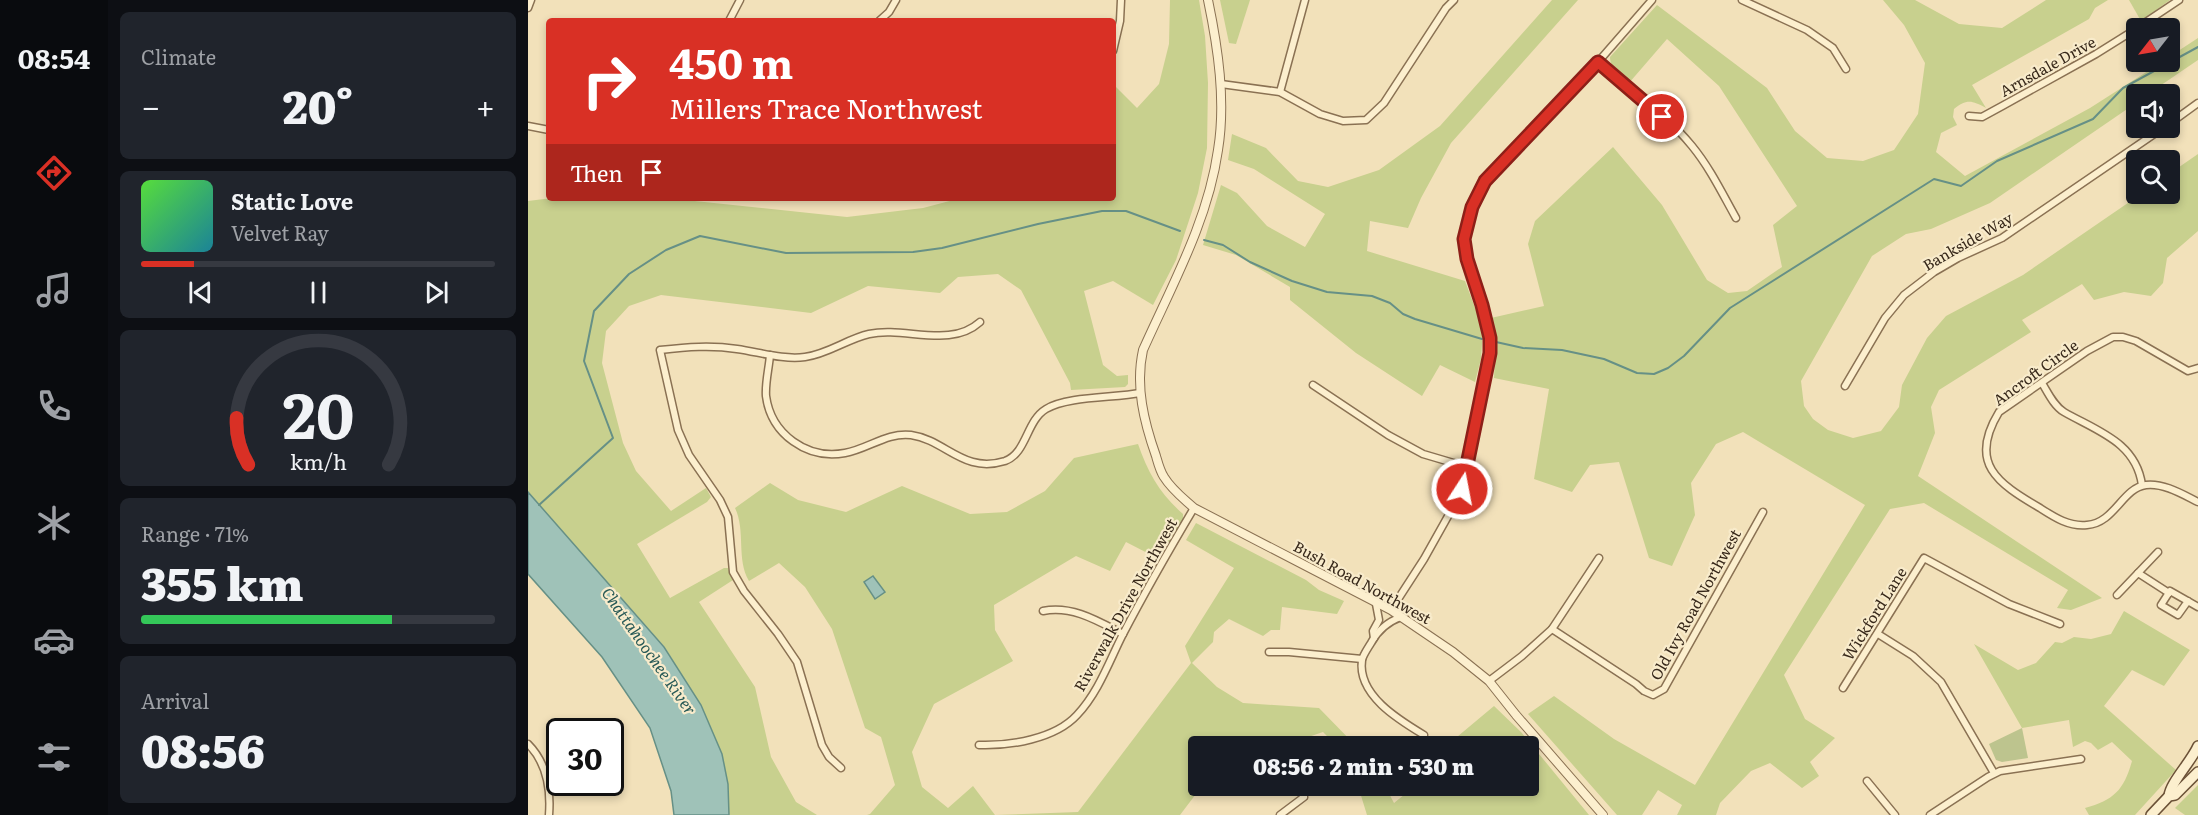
<!DOCTYPE html>
<meta charset="utf-8">
<style>
:root{--surface:#171b24;--page:#20242c;--text:#f1f3f6;--muted:#9ea1a6;--line:#363941;--accent:#d93025}
body{margin:0;font-family:Literata,serif;background:var(--page);color:var(--text);height:100vh;display:flex;flex-direction:column;font-size:22px;white-space:nowrap}
*{box-sizing:border-box;margin:0}
p{font-size:20px;color:var(--muted)}
.icon{flex:none;width:33px;height:33px;fill:none;stroke:currentColor;stroke-width:2;stroke-linecap:round;stroke-linejoin:round}
.map{position:relative;flex:1;overflow:hidden}
.details{display:flex;flex-direction:column;gap:12px;padding:12px;background:#0d0f14;width:420px}
.details>*{flex:none}
.top-card{position:absolute;left:18px;top:18px;width:570px;height:183px;border-radius:6px;box-shadow:0 3px 9px #0003;background:#d93025;color:#fff;overflow:hidden}
.needle{width:39px;rotate:239deg}
.controls{position:absolute;left:1598px;top:18px;display:grid;gap:12px}
.controls a{display:grid;place-items:center;width:54px;height:54px;border-radius:6px;background:var(--surface);box-shadow:0 3px 9px #0003;font-size:30px}
.speed{position:absolute;left:18px;top:718px;display:flex;gap:12px;font-size:30px;font-weight:700;text-align:center}
.speed>*{display:grid;place-content:center;width:78px;height:78px;border-radius:50%;background:var(--surface);box-shadow:0 3px 9px #0003;line-height:1}
.speed .limit{border:3px solid #111;border-radius:9px;background:#fff;color:#111}
.pin{position:absolute;display:grid;place-items:center;width:51px;height:51px;color:#fff;margin:-26px;border:3px solid #fff;border-radius:50%;box-shadow:0 2px 6px #0007}
.me{position:absolute;width:66px;margin:-33px;rotate:11deg;stroke-linejoin:round;filter:drop-shadow(0 0 4px #0008)}
.turn{display:flex;align-items:center;gap:21px;height:126px;padding:0 24px;font-size:27px}
.turn .icon{width:78px;height:78px;stroke-width:2.5}
.turn b{display:block;font-size:42px;line-height:51px}
.then{display:flex;align-items:center;height:57px;padding:0 24px;background:#0003;gap:12px;font-size:22px}
.big{font-size:45px;font-weight:800;line-height:1.1}
.details .tile{flex:1;display:flex;flex-direction:column;justify-content:center;gap:9px;min-width:0;padding:0 21px;border-radius:9px;background:var(--page)}
.details .dial{align-items:center;gap:0}
.dial svg{height:156px;overflow:visible;fill:none;stroke:var(--line);stroke-width:7;stroke-linecap:round;text-anchor:middle}
.dial text{fill:var(--text);stroke:none}
.song{display:flex;align-items:center;gap:18px}
.cover{width:72px;height:72px;border-radius:9px;background:linear-gradient(135deg,hsl(110 70% 55%),hsl(190 70% 35%))}
.played{height:6px;border-radius:3px;background:linear-gradient(90deg,var(--accent) 15%,var(--line) 15%)}
.keys{display:flex;justify-content:space-around;direction:ltr}
.heat{display:flex;justify-content:space-between;align-items:center;font-size:33px;direction:ltr}
.charge{height:9px;border-radius:4px;background:linear-gradient(90deg,#34c759 71%,var(--line) 0)}
.trip{position:absolute;left:660px;top:736px;width:351px;height:60px;border-radius:6px;background:var(--surface);box-shadow:0 3px 9px #0003;font-weight:800;line-height:60px;text-align:center}
main{display:flex;flex:1;min-height:0}
.tab-bar{display:flex;flex-direction:column;width:108px;justify-content:space-around;align-items:center;background:#090b0e;color:var(--muted)}
.tab-bar .icon{width:42px;height:42px}
.tab-bar .active{color:var(--accent)}
.tab-bar b{font-size:27px;color:var(--text)}
.map>svg:first-child{display:block}
</style>
<main>
<nav class="tab-bar">
<b>08:54</b>
<svg class="icon active" aria-label="directions" viewBox="0 0 24 24"><path d="M12 3l9 9-9 9-9-9zM9 14v-3h6M13 9l2 2-2 2"/></svg>
<svg class="icon" aria-label="music" viewBox="0 0 24 24"><path d="M9 18V5l10-2v13"/><circle cx="6" cy="18" r="3"/><circle cx="16" cy="16" r="3"/></svg>
<svg class="icon" aria-label="phone" viewBox="0 0 24 24"><path d="M5 4h4l2 5-3 2q2 4 5 5l2-3 5 2v4C11 20 4 13 5 4z"/></svg>
<svg class="icon" aria-label="climate" viewBox="0 0 24 24"><path d="M12 3v18M4 7l16 10M4 17L20 7"/></svg>
<svg class="icon" aria-label="car" viewBox="0 0 24 24"><path d="M5 17H2v-5l4-1 3-4h7l3 4 3 1v5h-3M9 17h6M6 11h13"/><circle cx="7" cy="17" r="2"/><circle cx="17" cy="17" r="2"/></svg>
<svg class="icon" aria-label="filters" viewBox="0 0 24 24"><path d="M4 7h16M4 17h16"/><circle cx="9" cy="7" r="2"/><circle cx="15" cy="17" r="2"/></svg>
</nav>
<section class="details">
<div class="tile"><p>Climate</p>
<div class="heat"><a>−</a><b class="big">20°</b><a>+</a></div>
</div>
<div class="tile">
<div class="song"><i class="cover"></i><div><b>Static Love</b><p>Velvet Ray</p></div></div>
<div class="played"></div>
<div class="keys"><svg class="icon" aria-label="previous" viewBox="0 0 24 24"><path d="M18 5L8 12l10 7zM5 5v14"/></svg><svg class="icon" aria-label="pause" viewBox="0 0 24 24"><path d="M8 5v14M16 5v14"/></svg><svg class="icon" aria-label="next" viewBox="0 0 24 24"><path d="M6 5l10 7-10 7zM19 5v14"/></svg></div>
</div>
<div class="tile dial"><svg viewBox="0 0 100 80">
<path d="M14 69A42 42 0 1 1 86 69"/>
<path d="M14 69A42 42 0 0 1 8 45" stroke="#d93025"/>
<text x="50" y="56" font-size="32" font-weight="700">20</text>
<text x="50" y="72" font-size="11">km/h</text>
</svg></div>
<div class="tile"><p>Range · 71%</p><b class="big">355 km</b><div class="charge"></div></div>
<div class="tile"><p>Arrival</p><b class="big">08:56</b></div>
</section>
<div class="map">
<svg width="1670" height="815" viewBox="0 0 1670 815">
<rect width="100%" height="100%" fill="#f2e1ba"/>
<!-- green -->
<g fill="#c8d08e">
<polygon points="642,0 671,0 677,36 680,83 679,148 670,193 648,260 625,305 585,281 556,291 575,365 589,376 600,375 600,384 597,387 543,390 542,383 493,290 470,274 430,277 412,293 340,286 283,313 133,295 101,306 78,331 74,363 95,443 108,471 143,511 178,488 183,497 179,502 109,544 142,598 196,568 200,568 205,580 171,602 227,687 243,757 268,802 289,815 201,815 200,784 194,754 173,705 136,646 0,492 0,201 24,198 138,198 319,217 395,208 433,198 585,198 585,84 609,108 631,84 641,44"/>
<polygon points="692,0 722,0 708,44 701,43"/>
<polygon points="1024,0 1050,0 923,143 893,198 880,228 842,221 839,251 937,281 955,329 953,359 947,382 912,365 894,396 828,353 762,300 762,287 708,255 675,245 693,185 709,193 739,226 777,247 797,214 726,169 700,160 704,134 738,148 770,181 800,187 851,170 912,126"/>
<path d="M1355,0h32l44,24 43,4 44,-28h62l-13,8 -6,11 -117,66 14,23c-14,-8 -20,-9 -32,1l-1,8 4,8 -16,8 -5,19 29,24 125,-68 72,-46h7v-5l29,-19v22l-50,34h-12v9l-146,100 -59,26 -25,5 -34,22 -71,125 3,25 9,13 15,11 25,8 28,-7 18,-24 3,-22 25,-47 19,-22 77,-41 118,-81h28v-20l29,-20v77l-31,27 -4,25 -12,13 -27,-4 -30,8 -12,-16 -60,36 9,12 -92,58 -8,17 4,26 -17,43 184,122 -31,12 -14,-2 11,-18 -144,-87 -34,6 -106,166 21,44 30,19 -25,24 9,14 -17,12 -32,-25 -19,8 -31,32 -4,12h-39l5,-10 -24,-15 -16,25h-25l-89,-101 26,-18 60,43 81,46 170,-280 -122,-73 -27,12 -25,39 4,32 -23,51 -23,-8 -30,-96 -29,3 -18,27 -38,-13 15,-90 -55,-11 2,-43 -5,-17 53,-12 -16,-62 7,-23 78,-74 49,58 45,75 21,13 19,-2 35,-24 -9,-42 24,-19 -78,-120 -52,-47 -38,44c-8,-8 -19,-14 -19,-26l47,-52 110,83 28,43 32,27 36,3 31,-11 24,-36 7,-51 -21,-38z"/>
<polygon points="1601,0 1642,0 1613,21"/>
<path d="M610,444c10,29 22,50 45,70v5l-24,40 -33,-17 -16,29 -34,-15 -82,49 1,25 18,31 -79,43 -22,48 10,35 26,21 25,-22 22,29 83,-3 113,-149 -6,-17 49,-78 -48,-28 10,-17 110,57 13,10 25,11 -7,13 -55,-7 -2,23h-9l-8,6 -34,-17 -15,13 -1,10 -21,21 25,24 26,16 76,5 38,39h-19l-15,-15 -44,15h-81v39h4l-22,29h-313l3,-1 25,-29 -14,-48 -16,-9 -33,-99 -27,-42 -26,-24 -30,18c-13,-22 -3,-50 -14,-73l35,-25 28,17 48,12 56,-26 68,28 37,-2 38,-21 29,-33z"/>
<path d="M1596,611l66,39 -26,36 -32,-16 -28,36 72,64 -41,45h-46l-4,-7c29,-8 39,-18 47,-47l-20,-19 -14,8 -7,-7 -6,-2 -12,6 -4,-27 -47,8 -48,-84 44,26 18,-7 19,-21 7,1 12,-6 17,2 20,-5z"/>
<polygon points="966,706 993,732 1061,815 839,815 830,786 857,786 866,803 887,786 1000,786 1000,747 917,747"/>
<polygon points="1670,785 1670,815 1657,815 1647,808"/>
</g>
<!-- cemetery -->
<polygon fill="#bdc48e" points="1494,728 1500,758 1474,762 1468,760 1461,744"/>
<!-- water -->
<g fill="#9fc2b8" stroke="#669086" stroke-width="1.5">
<polygon points="0,492 136,647 173,705 194,754 200,784 201,815 146,815 143,791 122,728 74,657 0,574"/>
<polygon points="345,576 357,592 347,599 336,582"/>
</g>
<g fill="none" stroke-linecap="round" stroke-linejoin="round">
<!-- stream -->
<g stroke="#669086" stroke-width="2">
<polyline points="676,240 695,245 722,262 764,281 799,292 844,296 862,303 875,314 887,319 954,339"/>
<polyline points="968,342 995,348 1034,350 1076,359 1109,373 1126,374 1140,368 1156,356 1202,308 1406,179 1433,186 1469,161 1565,119 1595,88 1670,47"/>
<polyline points="11,505 85,438 56,361 66,311 101,274 138,250 172,236 258,253 385,252 414,248 510,224 574,211 598,211 652,231"/>
</g>
<!-- minor casing -->
<g stroke="#8a7153" stroke-width="9">
<g id="minor">
<polyline points="1214,0 1279,30 1305,48 1318,69"/>
<polyline points="0,8 3,0"/>
<polyline points="201,21 212,0"/>
<polyline points="351,21 361,12 368,0"/>
<polyline points="1609,28 1651,0"/>
<polyline points="585,51 592,21 593,0"/>
<path d="M1070,62c31,27 68,52 94,84 18,22 30,47 44,72"/>
<polyline points="693,84 752,92 792,114 815,121 838,120 856,103 918,8 926,0"/>
<polyline points="752,92 777,0"/>
<polyline points="1441,116 1454,117 1476,105 1568,54 1608,29"/>
<polyline points="1641,124 1670,103"/>
<polyline points="0,126 21,130"/>
<path d="M242,355c-1,13 -5,28 -4,41 5,38 41,64 79,57 23,-4 42,-21 66,-18 35,5 52,39 94,26 22,-8 21,-40 41,-52 21,-13 68,-11 94,-16"/>
<path d="M1670,368l-10,3 -52,-30 -13,-4h-10l-26,14 -88,61c-31,51 -2,71 41,96 14,9 29,19 47,17 28,-2 35,-37 59,-40 18,-2 36,9 52,17"/>
<path d="M1514,383c6,10 12,23 22,29 33,19 72,30 78,73"/>
<polyline points="785,385 860,435 895,454 939,467"/>
<polyline points="1317,386 1357,318 1376,295 1406,272 1430,258 1474,238 1635,128"/>
<polyline points="1610,573 1630,552"/>
<polyline points="1589,595 1610,573 1641,593"/>
<polyline points="1660,601 1650,615 1633,605 1642,591 1670,607"/>
<polyline points="863,610 896,559 933,493 943,442 957,385 962,353 962,338 954,305 939,259 936,239 944,207 957,181 1070,62 1124,0"/>
<path d="M515,611c29,-6 55,10 80,23"/>
<path d="M873,617c-14,5 -23,13 -30,26 -3,5 -8,12 -9,17 -5,35 37,60 62,75"/>
<polyline points="1024,629 1108,684 1116,691 1125,695 1136,689 1235,512"/>
<polyline points="1350,634 1385,656 1413,682 1466,773"/>
<polyline points="846,638 845,631 851,620 848,604"/>
<polyline points="741,652 761,652 834,659"/>
<polyline points="961,681 994,656 1024,629 1071,558"/>
<polyline points="1315,688 1396,558 1481,604 1532,624"/>
<path d="M0,744c19,19 23,45 21,71"/>
<path d="M451,745c31,1 76,-6 98,-30 21,-22 32,-53 45,-79 23,-44 47,-86 72,-128"/>
<path d="M313,768l-12,-11 -7,-12 -25,-83 -19,-28 -34,-43 -11,-19 -5,-55 -8,-17 -31,-45 -11,-25 -18,-80c27,-3 51,-5 77,-1 22,3 46,11 68,8 23,-3 42,-18 64,-23 36,-8 81,15 111,-12"/>
<polyline points="1339,781 1367,815"/>
<polyline points="752,815 776,797"/>
<polyline points="1402,815 1460,777 1472,771 1553,759"/>
</g>
</g>
<!-- tertiary casing -->
<g stroke="#8a7153" stroke-width="10">
<path id="tertiary" d="M680,0c10,48 18,101 10,150 -10,71 -46,135 -75,200 -8,36 1,72 13,106 2,7 4,15 8,21 8,13 19,21 30,31l197,102 62,42 36,29 27,34 87,100"/>
</g>
<!-- secondary casing -->
<g stroke="#6b5137" stroke-width="12">
<g id="secondary">
<path d="M1641,796c1,-13 22,-34 29,-50"/>
<polyline points="1623,815 1641,796 1647,795 1670,772"/>
</g>
</g>
<!-- minor -->
<use href="#minor" stroke="#fcefce" stroke-width="6"/>
<!-- tertiary -->
<use href="#tertiary" stroke="#fcefce" stroke-width="8"/>
<!-- secondary -->
<use href="#secondary" stroke="#fcefce" stroke-width="9"/>
</g>
<g fill="none" stroke-linecap="round" stroke-linejoin="round">
<!-- route casing -->
<g stroke="#8d1f18" stroke-width="15">
<polyline id="route" points="934,489 962,353 962,338 954,305 939,259 936,239 944,207 957,181 1070,62 1134,117"/>
</g>
<!-- route -->
<use href="#route" stroke="#d93025" stroke-width="10"/>
</g>
<g text-anchor="middle" stroke-width="4.5" stroke-linejoin="round" paint-order="stroke">
<!-- street labels -->
<g font-size="15" fill="#37281a" stroke="#f8ebcb">
<text transform="translate(1520 67) rotate(-29)" y="5">Arnsdale Drive</text>
<text transform="translate(1440 242) rotate(-30)" y="5">Bankside Way</text>
<text transform="translate(1508 373) rotate(-36)" y="5">Ancroft Circle</text>
<text transform="translate(834 583) rotate(29)" y="5">Bush Road Northwest</text>
<text transform="translate(598 605) rotate(-61)" y="5">Riverwalk Drive Northwest</text>
<text transform="translate(1168 605) rotate(-61)" y="5">Old Ivy Road Northwest</text>
<text transform="translate(1347 614) rotate(-58)" y="5">Wickford Lane</text>
</g>
<!-- water labels -->
<g font-size="16" font-style="italic" fill="#275956" stroke="#f8ebcb">
<text transform="translate(121 651) rotate(55)" y="6">Chattahoochee River</text>
</g>
</g>
</svg>
<div class="controls">
<a><svg class="needle" viewBox="-14 -14 28 28"><path d="M0-13l5 13h-10z" fill="#e53935"/><path d="M0 13l5-13h-10z" fill="#9ea1a6"/></svg></a>
<a><svg class="icon" aria-label="sound" viewBox="0 0 24 24"><path d="M4 9h4l5-4v14l-5-4H4zM17 9q2 3 0 6"/></svg></a>
<a><svg class="icon" aria-label="search" viewBox="0 0 24 24"><circle cx="10" cy="10" r="6"/><path d="M15 15l6 6"/></svg></a>
</div>
<div class="speed"><div class="limit">30</div></div>
<div class="pin" style="left:1134px;top:117px;background:#d93025"><svg class="icon" aria-label="arrive" viewBox="0 0 24 24"><path d="M6 21V4h12l-3 4 3 4H6"/></svg></div>
<svg class="me" style="left:934px;top:489px" viewBox="-20 -20 40 40"><circle r="17" fill="#d93025" stroke="#fff" stroke-width="3"/><path d="M0-11L8 9 0 5-8 9z" fill="#fff"/></svg>
<div class="trip">08:56 · 2 min · 530 m</div>
<div class="top-card">
<div class="turn"><svg class="icon" aria-label="right" viewBox="0 0 24 24"><path d="M7 20v-9h11M14 6l5 5-5 5"/></svg><div><b>450 m</b>Millers Trace Northwest</div></div>
<div class="then">Then<svg class="icon" aria-label="arrive" viewBox="0 0 24 24"><path d="M6 21V4h12l-3 4 3 4H6"/></svg></div>
</div>
</div>
</main>
